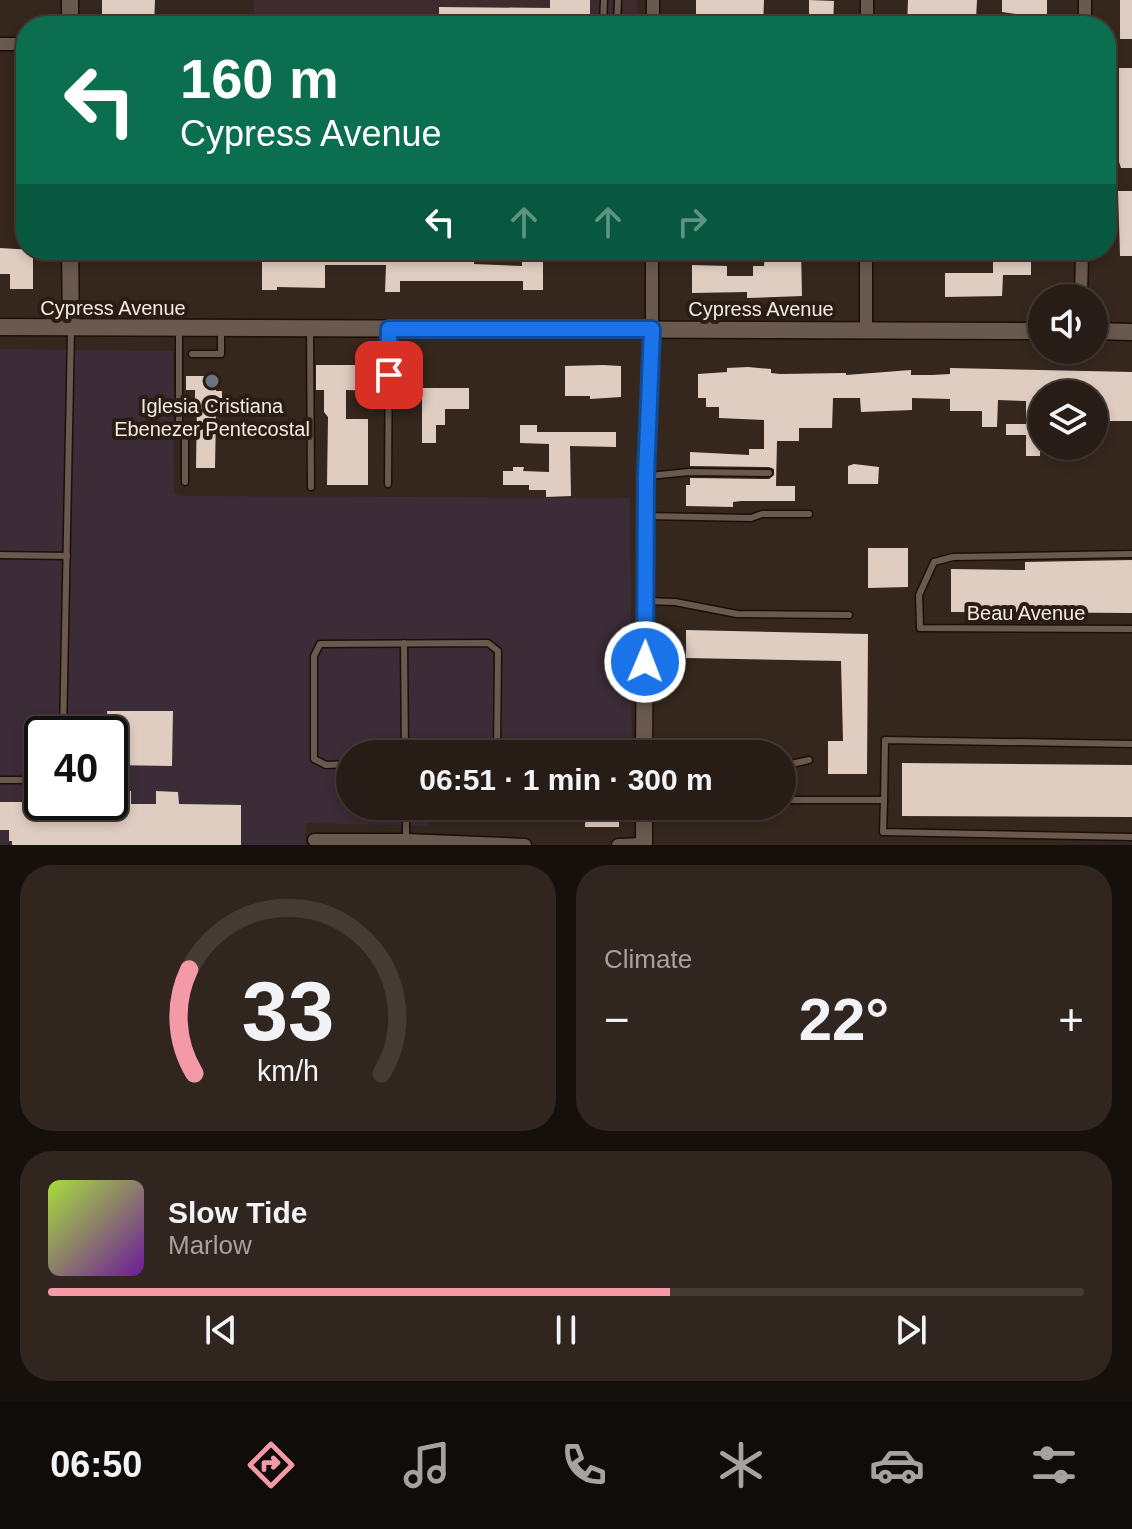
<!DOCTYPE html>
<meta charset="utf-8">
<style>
:root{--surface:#281d16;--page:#30261f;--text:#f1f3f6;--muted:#a5a2a1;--line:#443b35;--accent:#f49aa6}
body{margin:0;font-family:Arial,sans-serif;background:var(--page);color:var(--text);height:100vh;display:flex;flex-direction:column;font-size:30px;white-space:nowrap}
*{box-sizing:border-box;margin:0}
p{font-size:26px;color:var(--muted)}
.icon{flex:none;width:44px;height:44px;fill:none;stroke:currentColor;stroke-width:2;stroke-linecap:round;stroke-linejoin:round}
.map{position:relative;height:845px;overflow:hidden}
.details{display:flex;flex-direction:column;gap:20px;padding:20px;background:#16100c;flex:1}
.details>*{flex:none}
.banner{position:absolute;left:16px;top:16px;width:1100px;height:244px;border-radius:32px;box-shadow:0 4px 12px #0003,0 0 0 2px var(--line);background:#0b6e4f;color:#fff;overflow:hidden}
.tools{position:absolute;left:1028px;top:284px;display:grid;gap:16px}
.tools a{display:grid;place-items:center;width:80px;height:80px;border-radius:50%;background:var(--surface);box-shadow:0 4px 12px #0003,0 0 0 2px var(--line);font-size:40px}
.speed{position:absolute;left:24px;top:716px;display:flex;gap:16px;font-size:40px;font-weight:700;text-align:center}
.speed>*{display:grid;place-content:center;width:104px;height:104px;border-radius:50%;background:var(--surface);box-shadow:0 4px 12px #0003,0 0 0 2px var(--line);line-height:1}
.speed .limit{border:4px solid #111;border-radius:12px;background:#fff;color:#111}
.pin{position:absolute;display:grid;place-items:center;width:68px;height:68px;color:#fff;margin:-34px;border-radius:16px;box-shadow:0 4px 12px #0006}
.me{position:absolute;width:88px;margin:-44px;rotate:1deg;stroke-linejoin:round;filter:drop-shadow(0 0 6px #0008)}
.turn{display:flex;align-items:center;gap:28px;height:168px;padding:0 32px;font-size:36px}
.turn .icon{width:104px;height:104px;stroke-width:2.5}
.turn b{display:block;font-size:56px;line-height:68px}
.lanes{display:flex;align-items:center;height:76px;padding:0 32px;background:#0003;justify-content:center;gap:40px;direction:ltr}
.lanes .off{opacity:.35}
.big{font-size:60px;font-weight:600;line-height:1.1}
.details .tile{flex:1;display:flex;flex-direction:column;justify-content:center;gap:12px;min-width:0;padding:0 28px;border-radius:32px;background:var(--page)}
.details .dial{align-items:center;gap:0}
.dial svg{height:208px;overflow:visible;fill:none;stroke:var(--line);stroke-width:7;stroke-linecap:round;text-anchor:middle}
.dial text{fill:var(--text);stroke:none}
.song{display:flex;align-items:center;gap:24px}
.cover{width:96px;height:96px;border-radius:12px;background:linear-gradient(135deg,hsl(80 70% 55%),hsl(280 70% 35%))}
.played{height:8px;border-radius:4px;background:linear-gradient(90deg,var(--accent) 60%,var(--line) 60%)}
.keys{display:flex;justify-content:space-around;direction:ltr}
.heat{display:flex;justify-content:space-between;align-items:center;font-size:44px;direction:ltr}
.details .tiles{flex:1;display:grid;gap:20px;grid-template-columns:1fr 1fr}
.tile:last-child{grid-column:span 2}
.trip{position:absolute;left:336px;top:740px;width:460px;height:80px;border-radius:40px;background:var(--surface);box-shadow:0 4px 12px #0003,0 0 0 2px var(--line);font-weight:600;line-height:80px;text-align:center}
.menu{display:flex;height:128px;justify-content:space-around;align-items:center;background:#100c09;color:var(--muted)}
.menu .icon{width:56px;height:56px}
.menu .current{color:var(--accent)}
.menu b{font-size:36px;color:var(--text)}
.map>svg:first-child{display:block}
</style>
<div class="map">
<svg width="1132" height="845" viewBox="0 0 1132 845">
<rect width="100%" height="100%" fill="#35271d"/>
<!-- industrial -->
<path fill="#3b2c38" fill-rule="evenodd" d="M0,349l173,2 1,142 6,3 450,2 2,256h-282v52h79v20l-123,-3 -1,22h-305zM42,734h68v68h-68z"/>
<!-- education -->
<rect fill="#3f2b2d" x="254" y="0" width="383" height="26"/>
<!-- building -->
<g fill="#e0cdc1">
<polygon points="102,0 155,0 154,26 102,26"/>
<polygon points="550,0 590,0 590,21 536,20 536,26 439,26 439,7 550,8"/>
<polygon points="696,0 764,0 763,26 696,26"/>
<polygon points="809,0 834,1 833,26 809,26"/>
<polygon points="908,0 977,0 976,19 932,19 932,26 907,26"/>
<polygon points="1002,0 1047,0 1047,26 1016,26 1016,14 1002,12"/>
<rect x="1120" y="0" width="12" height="39"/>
<polygon points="16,67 26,67 26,133 15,133"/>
<polygon points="1119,68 1132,68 1132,168 1121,168 1119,162"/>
<polygon points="1118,191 1132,191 1132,256 1120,256"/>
<polygon points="0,248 33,250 33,289 10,289 10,274 0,274"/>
<polygon points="291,250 396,251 396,260 418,261 418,252 474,250 474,264 522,266 522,250 543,250 543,290 523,290 523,281 400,281 400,292 385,292 386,265 325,265 325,288 277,287 277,290 262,290 262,258 291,258"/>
<polygon points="765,250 801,250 802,296 747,298 747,292 692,293 692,265 727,266 727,276 753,276 753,266 764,266"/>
<polygon points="993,250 1044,250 1044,261 1031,261 1031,275 1003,275 1002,296 945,297 945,273 993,273"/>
<polygon points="316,365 383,365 383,391 346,390 346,419 368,419 368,485 327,485 328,417 324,412 324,390 316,390"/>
<polygon points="603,365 621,366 621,397 590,399 590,396 565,396 565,366"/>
<polygon points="748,367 771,369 771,373 780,374 846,373 846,375 911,370 911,375 932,375 950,374 950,368 1132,372 1132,421 1094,421 1094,394 1042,394 1040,456 1026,456 1026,435 1006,435 1006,424 1026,424 1026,401 998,400 997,427 982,427 982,411 950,411 950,399 912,398 912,410 861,412 860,398 833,398 832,428 799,428 799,441 777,441 776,486 795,486 795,501 741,501 733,502 733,507 686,506 686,485 690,485 690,478 769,479 774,475 774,469 769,467 690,466 690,452 749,455 749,449 764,449 764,420 719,418 719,407 706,407 706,398 698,398 698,374 727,372 727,368"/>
<polygon points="186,376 216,376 216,391 222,391 222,413 216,413 215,468 196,468 197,404 195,404 195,390 186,390"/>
<polygon points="422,388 469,388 469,409 445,409 445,425 436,425 436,443 422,443"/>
<polygon points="520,425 537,425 537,432 616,432 616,447 570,446 571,496 546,497 546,490 529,490 529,485 503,485 503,471 513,471 513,467 524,467 523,471 549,472 549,444 520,443"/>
<polygon points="854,464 879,467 878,484 848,484 848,466"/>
<polygon points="868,548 908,548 908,587 868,588"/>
<polygon points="1132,560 1132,613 951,612 951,569 1025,570 1025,562"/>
<polygon points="686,630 868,634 867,774 828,774 828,741 843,741 841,661 686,658"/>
<polygon points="107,711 173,711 172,766 110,765"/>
<polygon points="902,763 1132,765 1132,817 902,816"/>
<polygon points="110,790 131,791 131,804 156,804 156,791 178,792 179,804 241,805 241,845 12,845 12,841 9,841 9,830 0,830 0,802 110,802"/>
<polygon points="586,806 619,806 619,827 585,827"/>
</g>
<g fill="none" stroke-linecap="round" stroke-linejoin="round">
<!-- service casing -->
<g stroke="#1c0f07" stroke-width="9">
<g id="service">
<polyline points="603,26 604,0"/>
<polyline points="617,26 618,0"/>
<polyline points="179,328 179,432 185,439 185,482"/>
<polyline points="310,328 311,487"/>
<polyline points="192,354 221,354 221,328"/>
<polyline points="649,476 689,472 769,473"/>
<polyline points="388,484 389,329"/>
<polyline points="646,516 751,518 762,514 809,514"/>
<polyline points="1132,554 953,557 934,562 919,595 920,628 1132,629"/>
<polyline points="0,555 67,556"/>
<polyline points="645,601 675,602 737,614 849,615"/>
<polyline points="404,643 405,754"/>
<polyline points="63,734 71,330"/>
<polyline points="350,764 326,765 314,759 314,656 320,644 488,643 498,651 497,754"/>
<polyline points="782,766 809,760"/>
<polyline points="0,780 28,780 42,776"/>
<polyline points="782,800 884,800 883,832 1132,837"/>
<polyline points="884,800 885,740 1132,744"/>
<polyline points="406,840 406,806"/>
</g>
</g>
<!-- minor casing -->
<g stroke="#1c0f07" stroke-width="15">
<g id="minor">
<polyline points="653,26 653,0"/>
<polyline points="867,26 867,0"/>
<polyline points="1085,26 1085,0"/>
<polyline points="0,44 26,44"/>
<polyline points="1081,298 1082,250"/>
<polyline points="652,329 652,250"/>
<polyline points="866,329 866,250"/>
<polyline points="314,840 406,840 525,845"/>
<polyline points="618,845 644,844"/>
</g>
</g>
<!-- tertiary casing -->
<g stroke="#1c0f07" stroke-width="19">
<g id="tertiary">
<polyline points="70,26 70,0"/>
<polyline points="70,250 71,328"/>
<polyline points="0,327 1042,331"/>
<polyline points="1094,331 1132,332"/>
<polyline points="644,754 646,476 652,329"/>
<polyline points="644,806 644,845"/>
</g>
</g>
<!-- service -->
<use href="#service" stroke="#69594e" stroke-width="6"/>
<!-- minor -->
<use href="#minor" stroke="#69594e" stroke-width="12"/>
<!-- tertiary -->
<use href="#tertiary" stroke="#69594e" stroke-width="16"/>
</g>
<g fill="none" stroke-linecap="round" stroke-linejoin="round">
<!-- route casing -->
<g stroke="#114b97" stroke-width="20">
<polyline id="route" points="389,375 389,329 652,329 646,476 645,662"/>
</g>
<!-- route -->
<use href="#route" stroke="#1a73e8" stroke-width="14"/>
</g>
<!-- markers -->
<circle fill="#6b7280" stroke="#2b1d14" stroke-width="3" cx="212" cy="381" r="8"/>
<g text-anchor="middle" stroke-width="8" stroke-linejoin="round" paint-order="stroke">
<!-- street labels -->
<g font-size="20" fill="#f3eae3" stroke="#2b1d14">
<text x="113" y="315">Cypress Avenue</text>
<text x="761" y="316">Cypress Avenue</text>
<text x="1026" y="620">Beau Avenue</text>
</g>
<!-- poi labels -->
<g font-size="20" fill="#f3eae3" stroke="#2b1d14">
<text x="212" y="413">Iglesia Cristiana<tspan x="212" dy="23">Ebenezer Pentecostal</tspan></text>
</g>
</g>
</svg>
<div class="tools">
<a><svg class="icon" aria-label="sound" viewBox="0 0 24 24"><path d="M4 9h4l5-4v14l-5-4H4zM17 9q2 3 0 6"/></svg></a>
<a><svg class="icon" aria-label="layers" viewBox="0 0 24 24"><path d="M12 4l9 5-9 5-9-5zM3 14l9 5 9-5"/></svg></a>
</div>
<div class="speed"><div class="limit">40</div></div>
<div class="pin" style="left:389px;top:375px;background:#d93025"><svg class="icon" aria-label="arrive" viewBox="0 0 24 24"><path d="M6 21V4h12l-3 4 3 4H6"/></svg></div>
<svg class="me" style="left:645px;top:662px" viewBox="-20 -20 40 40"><circle r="17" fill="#1a73e8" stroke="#fff" stroke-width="3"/><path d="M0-11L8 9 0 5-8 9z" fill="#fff"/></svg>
<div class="trip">06:51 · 1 min · 300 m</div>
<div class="banner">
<div class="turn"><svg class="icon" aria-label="left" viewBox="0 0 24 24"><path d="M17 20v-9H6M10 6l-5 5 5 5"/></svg><div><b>160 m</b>Cypress Avenue</div></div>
<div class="lanes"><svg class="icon" aria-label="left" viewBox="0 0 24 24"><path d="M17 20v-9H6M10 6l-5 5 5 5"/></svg><svg class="icon off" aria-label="ahead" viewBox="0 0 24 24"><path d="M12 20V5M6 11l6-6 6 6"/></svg><svg class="icon off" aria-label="ahead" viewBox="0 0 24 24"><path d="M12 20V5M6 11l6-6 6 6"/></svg><svg class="icon off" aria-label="right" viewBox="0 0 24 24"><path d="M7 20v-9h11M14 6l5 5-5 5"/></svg></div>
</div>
</div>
<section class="details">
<div class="tiles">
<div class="tile dial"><svg viewBox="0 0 100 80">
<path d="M14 69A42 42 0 1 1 86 69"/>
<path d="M14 69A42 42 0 0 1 12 29" stroke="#f49aa6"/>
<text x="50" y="56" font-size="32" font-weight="700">33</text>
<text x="50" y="72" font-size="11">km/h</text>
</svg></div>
<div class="tile"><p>Climate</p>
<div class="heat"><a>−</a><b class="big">22°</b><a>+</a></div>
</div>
<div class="tile">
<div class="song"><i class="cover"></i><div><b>Slow Tide</b><p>Marlow</p></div></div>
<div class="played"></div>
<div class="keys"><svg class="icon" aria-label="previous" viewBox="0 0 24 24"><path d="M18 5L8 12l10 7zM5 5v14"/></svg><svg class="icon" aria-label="pause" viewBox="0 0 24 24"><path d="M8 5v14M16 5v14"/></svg><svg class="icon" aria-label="next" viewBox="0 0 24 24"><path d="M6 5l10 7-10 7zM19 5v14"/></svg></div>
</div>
</div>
</section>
<nav class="menu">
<b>06:50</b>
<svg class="icon current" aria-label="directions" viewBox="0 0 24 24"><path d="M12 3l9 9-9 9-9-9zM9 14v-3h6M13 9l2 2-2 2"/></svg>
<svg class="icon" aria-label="music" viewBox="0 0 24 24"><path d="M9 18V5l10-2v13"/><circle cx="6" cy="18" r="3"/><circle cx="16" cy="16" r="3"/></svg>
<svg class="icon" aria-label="phone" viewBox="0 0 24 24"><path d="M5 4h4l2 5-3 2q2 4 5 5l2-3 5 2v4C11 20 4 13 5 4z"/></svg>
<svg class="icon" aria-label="climate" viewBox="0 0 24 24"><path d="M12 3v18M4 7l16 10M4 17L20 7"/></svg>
<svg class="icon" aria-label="car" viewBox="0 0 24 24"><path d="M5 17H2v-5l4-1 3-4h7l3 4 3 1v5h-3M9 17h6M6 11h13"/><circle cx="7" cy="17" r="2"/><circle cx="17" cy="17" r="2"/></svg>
<svg class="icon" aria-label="filters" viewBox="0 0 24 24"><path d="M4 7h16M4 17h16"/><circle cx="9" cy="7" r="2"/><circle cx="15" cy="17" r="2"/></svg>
</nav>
